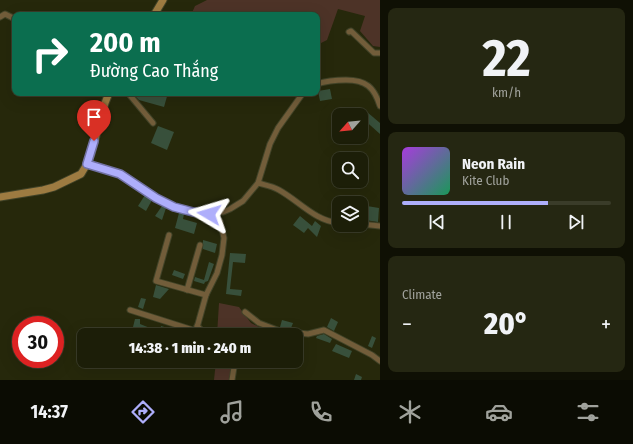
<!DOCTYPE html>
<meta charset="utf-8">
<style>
:root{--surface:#1c1e08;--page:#252712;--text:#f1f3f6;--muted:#a0a29c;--line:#3a3c29;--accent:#aeaefb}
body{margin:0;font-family:"Fira Sans Condensed",sans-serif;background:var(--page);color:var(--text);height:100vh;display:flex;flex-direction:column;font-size:15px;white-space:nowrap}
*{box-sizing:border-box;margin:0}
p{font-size:13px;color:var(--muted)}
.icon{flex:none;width:22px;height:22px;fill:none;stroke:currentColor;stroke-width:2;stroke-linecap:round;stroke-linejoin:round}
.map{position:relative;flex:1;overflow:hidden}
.side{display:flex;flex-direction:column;gap:8px;padding:8px;background:#0f1004;width:253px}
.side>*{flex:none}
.hud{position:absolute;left:12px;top:12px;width:308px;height:84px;border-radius:8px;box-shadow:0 4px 16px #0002,0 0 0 1px var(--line);background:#0b6e4f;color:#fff;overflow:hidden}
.needle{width:26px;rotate:243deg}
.controls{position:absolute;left:332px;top:108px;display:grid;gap:8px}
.controls a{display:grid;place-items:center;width:36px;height:36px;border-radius:8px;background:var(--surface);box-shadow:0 4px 16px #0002,0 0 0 1px var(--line);font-size:20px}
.speed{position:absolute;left:12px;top:316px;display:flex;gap:8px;font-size:20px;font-weight:700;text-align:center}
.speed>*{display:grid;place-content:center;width:52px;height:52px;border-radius:50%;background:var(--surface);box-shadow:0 4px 16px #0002,0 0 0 1px var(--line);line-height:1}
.speed .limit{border:6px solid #d22;background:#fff;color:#111}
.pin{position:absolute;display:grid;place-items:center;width:34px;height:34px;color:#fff;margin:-41px -17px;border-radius:50% 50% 50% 0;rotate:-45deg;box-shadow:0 0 4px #0007}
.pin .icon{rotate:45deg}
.me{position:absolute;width:44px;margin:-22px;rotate:277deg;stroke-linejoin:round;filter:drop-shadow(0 0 3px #0008)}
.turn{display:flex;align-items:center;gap:14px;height:84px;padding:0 12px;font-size:18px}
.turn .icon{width:52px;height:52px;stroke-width:2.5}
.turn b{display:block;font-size:28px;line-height:34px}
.big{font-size:30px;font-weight:800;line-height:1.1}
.side .tile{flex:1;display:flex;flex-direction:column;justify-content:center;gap:6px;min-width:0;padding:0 14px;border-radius:8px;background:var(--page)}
.side .dial{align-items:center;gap:0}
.dial b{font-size:52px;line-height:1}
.song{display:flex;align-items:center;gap:12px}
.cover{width:48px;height:48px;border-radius:6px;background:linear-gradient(135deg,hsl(280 70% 55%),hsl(150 70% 35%))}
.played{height:4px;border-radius:2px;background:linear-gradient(90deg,var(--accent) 70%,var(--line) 70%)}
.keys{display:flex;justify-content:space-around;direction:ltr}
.heat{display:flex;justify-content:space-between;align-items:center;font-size:22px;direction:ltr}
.trip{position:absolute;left:77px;top:328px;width:226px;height:40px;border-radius:8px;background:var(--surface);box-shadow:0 4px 16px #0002,0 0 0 1px var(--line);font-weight:800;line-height:40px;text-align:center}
.tab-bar{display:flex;height:64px;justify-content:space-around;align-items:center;background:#0b0c03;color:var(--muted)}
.tab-bar .icon{width:28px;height:28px}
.tab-bar .selected{color:var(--accent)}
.tab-bar b{font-size:18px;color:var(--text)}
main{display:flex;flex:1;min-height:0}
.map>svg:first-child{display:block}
</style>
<main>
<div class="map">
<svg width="380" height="380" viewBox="0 0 380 380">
<rect width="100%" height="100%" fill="#26280b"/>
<!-- green -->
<g fill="#4d3327">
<polygon points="207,0 380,0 380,47 373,46 360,31 365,16 338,9 327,40 317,45 317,15 191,15 195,6"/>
<polygon points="219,303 239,307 251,323 272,333 272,335 217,335"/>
<polygon points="216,361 232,361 230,380 214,380"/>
</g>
<!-- building -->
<g fill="#38503b">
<polygon points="330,89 332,99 320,101 318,91"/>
<polygon points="135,93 168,93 164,107 139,100 134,95"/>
<polygon points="367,112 380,123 380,134 361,117"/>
<polygon points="158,126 174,132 167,150 151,143"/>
<polygon points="145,195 152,200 146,211 138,206"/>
<polygon points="162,206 166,208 162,220 155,216"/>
<polygon points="367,206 379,208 378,222 365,220"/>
<polygon points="179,213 184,214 183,219 197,223 194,234 175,228"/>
<polygon points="300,216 312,226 315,221 321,226 317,237 308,228 304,233 293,225"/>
<polygon points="203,240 217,244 215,253 203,249"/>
<polygon points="230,253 246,254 245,263 233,262 230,289 242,290 241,296 226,294"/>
<polygon points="209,262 214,264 208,281 205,282 204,284 194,281 195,277 204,280"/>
<polygon points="174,270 185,274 183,279 172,275"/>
<polygon points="156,285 169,289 160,299 153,297"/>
<polygon points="141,298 146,299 143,309 138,307"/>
<polygon points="331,318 338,322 334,331 327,327"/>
<polygon points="135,319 140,319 140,324 150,328 149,335 143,335 132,331"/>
<polygon points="282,320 293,323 291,328 280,327"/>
<polygon points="161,326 171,329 171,330 183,334 183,335 159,335"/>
<polygon points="324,334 332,339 330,343 316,338 317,336"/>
<polygon points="372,336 376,338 372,348 368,346"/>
<polygon points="336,344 352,351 349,358 332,351"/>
<polygon points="356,374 362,377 361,380 354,380"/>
</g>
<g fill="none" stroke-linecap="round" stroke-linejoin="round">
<!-- street casing -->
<g stroke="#414328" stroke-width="7">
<g id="street">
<polyline points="0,17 5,14 15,19"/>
<polyline points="349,32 351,31 374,53 380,53"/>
<path d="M317,84c9,-3 19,-4 29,-4 20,0 28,7 34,26"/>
<polyline points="128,93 153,123"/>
<polyline points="87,164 120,174 156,198 174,207 202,214 223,212 230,209 243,201 258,183 270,144 278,128 303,93"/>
<path d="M258,183c7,2 14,3 21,7 20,11 36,31 60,33"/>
<polyline points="361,224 380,226"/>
<polyline points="169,235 156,281 206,295"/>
<polyline points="187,290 200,245"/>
<polyline points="130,310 196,331 206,295 217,273 222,255 224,238 220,221"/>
<polyline points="245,312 259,323 280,331 308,334 324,330 372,355 380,361"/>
<polyline points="197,326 207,335"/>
<polyline points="232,380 235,361"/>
</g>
</g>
<!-- secondary casing -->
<g stroke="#414328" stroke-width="9">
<g id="secondary">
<polyline points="154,15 163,0"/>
<polyline points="0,197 43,190 54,187 81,174 87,164 91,154 105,103 109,93"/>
</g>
</g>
<!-- street -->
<use href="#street" stroke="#725d3a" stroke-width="5"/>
<!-- secondary -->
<use href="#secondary" stroke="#9d7b41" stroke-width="7"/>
</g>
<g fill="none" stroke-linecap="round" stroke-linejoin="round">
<!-- route casing -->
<g stroke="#7171a3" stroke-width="10">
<polyline id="route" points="94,141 87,164 120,174 156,198 174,207 193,212 209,214"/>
</g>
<!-- route -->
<use href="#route" stroke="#aeaefb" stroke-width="7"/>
</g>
</svg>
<div class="controls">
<a><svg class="needle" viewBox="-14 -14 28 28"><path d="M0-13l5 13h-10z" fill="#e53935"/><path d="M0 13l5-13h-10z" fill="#a0a29c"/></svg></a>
<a><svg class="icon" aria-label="search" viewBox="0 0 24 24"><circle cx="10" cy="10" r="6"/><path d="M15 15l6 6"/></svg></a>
<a><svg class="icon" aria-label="layers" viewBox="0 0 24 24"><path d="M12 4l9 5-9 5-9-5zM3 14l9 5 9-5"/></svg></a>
</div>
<div class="speed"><div class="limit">30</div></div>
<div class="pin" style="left:94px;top:141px;background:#d93025"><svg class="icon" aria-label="arrive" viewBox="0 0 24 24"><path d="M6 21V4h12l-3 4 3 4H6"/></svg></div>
<svg class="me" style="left:209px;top:214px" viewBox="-20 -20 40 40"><path d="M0-17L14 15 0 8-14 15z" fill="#aeaefb" stroke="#fff" stroke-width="4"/></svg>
<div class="trip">14:38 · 1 min · 240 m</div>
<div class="hud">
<div class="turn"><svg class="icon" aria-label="right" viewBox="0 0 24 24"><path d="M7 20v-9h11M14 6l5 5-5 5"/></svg><div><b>200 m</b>Đường Cao Thắng</div></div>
</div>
</div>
<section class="side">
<div class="tile dial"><b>22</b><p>km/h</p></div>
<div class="tile">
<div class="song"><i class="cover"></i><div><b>Neon Rain</b><p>Kite Club</p></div></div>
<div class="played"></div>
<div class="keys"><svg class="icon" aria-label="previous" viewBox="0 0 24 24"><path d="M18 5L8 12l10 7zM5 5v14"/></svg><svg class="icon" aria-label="pause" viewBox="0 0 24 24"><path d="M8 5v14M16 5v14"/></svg><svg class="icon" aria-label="next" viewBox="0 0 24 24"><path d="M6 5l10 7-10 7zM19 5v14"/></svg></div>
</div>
<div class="tile"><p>Climate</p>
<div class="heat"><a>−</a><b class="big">20°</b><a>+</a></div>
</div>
</section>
</main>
<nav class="tab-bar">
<b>14:37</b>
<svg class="icon selected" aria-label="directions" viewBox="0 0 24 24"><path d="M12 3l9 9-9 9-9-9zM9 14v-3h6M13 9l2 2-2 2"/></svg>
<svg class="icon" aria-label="music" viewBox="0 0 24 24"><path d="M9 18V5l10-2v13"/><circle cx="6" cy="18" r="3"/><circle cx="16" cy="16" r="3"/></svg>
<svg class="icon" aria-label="phone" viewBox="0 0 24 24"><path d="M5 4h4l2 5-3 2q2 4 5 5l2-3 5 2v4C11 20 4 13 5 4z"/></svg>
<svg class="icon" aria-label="climate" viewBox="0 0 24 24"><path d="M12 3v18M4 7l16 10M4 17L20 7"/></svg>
<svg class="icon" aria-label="car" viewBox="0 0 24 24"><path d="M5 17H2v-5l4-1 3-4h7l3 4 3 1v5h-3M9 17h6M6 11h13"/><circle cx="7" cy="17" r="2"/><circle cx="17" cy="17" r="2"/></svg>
<svg class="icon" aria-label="filters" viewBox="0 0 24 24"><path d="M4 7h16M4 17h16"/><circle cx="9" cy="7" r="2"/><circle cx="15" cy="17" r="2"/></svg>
</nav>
